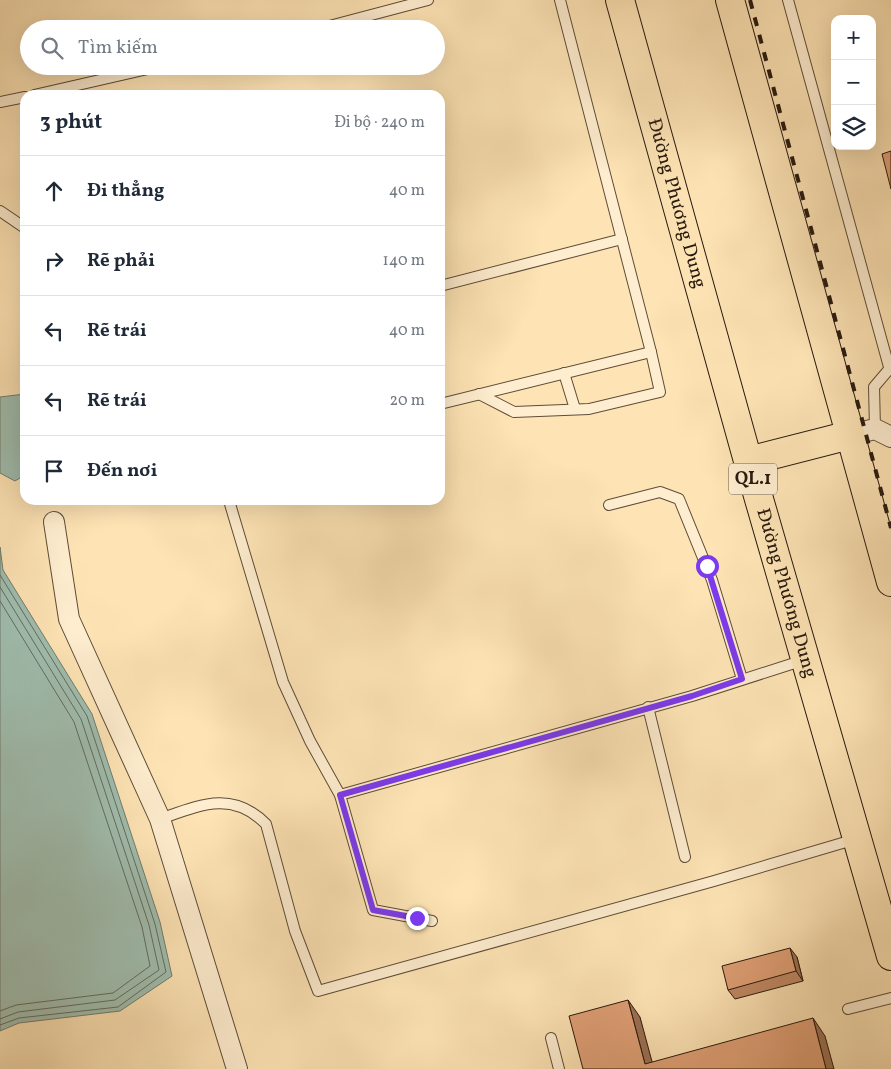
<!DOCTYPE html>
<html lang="vi">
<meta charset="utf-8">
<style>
body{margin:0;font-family:Vollkorn,serif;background:#f6f6f7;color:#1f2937}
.controls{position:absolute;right:15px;top:15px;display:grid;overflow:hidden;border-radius:10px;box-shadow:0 5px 20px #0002}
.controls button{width:45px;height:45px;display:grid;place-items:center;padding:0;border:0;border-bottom:1px solid #e0e1e3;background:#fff;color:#1f2937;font:25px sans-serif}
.stop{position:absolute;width:15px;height:15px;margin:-11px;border:4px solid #7c3aed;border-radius:50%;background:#fff}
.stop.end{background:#7c3aed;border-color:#fff;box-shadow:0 1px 5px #0008}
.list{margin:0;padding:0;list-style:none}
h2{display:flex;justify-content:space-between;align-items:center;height:65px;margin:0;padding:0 20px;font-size:21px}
h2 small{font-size:16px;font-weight:400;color:#747a83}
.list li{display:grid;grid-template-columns:32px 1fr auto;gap:15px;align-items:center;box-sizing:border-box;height:70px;padding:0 20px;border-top:1px solid #e0e1e3}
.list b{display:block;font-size:19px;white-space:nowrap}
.list em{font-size:16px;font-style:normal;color:#747a83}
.icon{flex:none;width:28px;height:28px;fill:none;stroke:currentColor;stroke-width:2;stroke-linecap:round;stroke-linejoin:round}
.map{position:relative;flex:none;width:891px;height:1069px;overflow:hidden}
.search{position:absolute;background:#fff;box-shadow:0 5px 20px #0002;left:20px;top:20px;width:425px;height:55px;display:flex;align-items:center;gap:12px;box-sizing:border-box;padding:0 18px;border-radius:28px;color:#747a83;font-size:19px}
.panel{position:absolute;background:#fff;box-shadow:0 5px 20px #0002;left:20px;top:90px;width:425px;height:415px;border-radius:15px}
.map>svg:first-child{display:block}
</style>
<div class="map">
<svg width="891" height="1069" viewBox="0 0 891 1069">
<rect width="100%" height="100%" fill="#fee4b5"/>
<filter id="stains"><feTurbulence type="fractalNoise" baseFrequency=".004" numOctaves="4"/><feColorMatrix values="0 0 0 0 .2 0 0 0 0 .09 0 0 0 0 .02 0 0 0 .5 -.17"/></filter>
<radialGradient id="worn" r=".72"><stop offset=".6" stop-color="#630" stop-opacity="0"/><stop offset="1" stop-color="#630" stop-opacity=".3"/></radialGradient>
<g fill="#a0beaf" stroke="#707c6f">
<polygon points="25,394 25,475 15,481 0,473 0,397"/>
<polygon points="0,547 3,570 92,714 160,922 172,976 120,1011 19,1023 0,1031"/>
</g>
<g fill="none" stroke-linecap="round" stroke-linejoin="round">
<g stroke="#646c5f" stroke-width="1">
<polyline points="0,575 87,716 155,924 166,972 118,1007 19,1018 0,1025"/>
<polyline points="0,587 81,719 149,925 159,970 115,1000 18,1012 0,1019"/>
<polyline points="0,601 74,722 142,927 150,966 113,993 16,1005 0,1011"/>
</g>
<g stroke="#5e4c38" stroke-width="12">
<g id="lane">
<polyline points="788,0 889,367"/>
<polyline points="318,29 428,0"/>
<polyline points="34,95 161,66"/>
<polyline points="0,102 25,97"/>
<polyline points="0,211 25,228"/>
<polyline points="440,286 622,239"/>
<polyline points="564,373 575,409"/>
<polyline points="479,394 514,412 589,409 660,392 651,352"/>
<polyline points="440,404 651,352 560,0"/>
<polyline points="875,429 874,387 891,367"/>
<polyline points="230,504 283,682 310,741 340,795 373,910 432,921"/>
<polyline points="609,505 660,492 679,499 712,580 742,679"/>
<polyline points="648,707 685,857"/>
<polyline points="340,795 692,696 804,660"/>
<path d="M160 819C200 805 232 790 266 824L295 931 318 991 714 881 856 839"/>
<polyline points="848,1009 891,998"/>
<polyline points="551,1038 559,1069"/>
</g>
</g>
<g stroke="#5e4c38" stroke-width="22">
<g id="street">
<polyline points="850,435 875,429 891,437"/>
<polyline points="54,522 69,619 160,819 237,1069"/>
</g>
</g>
<g stroke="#28190f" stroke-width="30">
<g id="highway">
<path id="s1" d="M620 0 748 461 891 956"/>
<polyline points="730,0 891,582"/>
<polyline points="748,461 850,435"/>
</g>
</g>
<use href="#lane" stroke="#feedcf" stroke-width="10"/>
<use href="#street" stroke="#feedcf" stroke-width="20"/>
<use href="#highway" stroke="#fee4b5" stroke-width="28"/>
<polyline stroke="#28190f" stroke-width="4" stroke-dasharray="9 9" stroke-linecap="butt" points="750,0 891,528"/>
</g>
<polygon fill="#c18a65" stroke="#28190f" points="797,957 803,981 735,999 728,990"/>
<g fill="#9d7053" stroke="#28190f">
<polygon points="790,948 797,957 803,981 796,971"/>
<polygon points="628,1000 640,1017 654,1069 645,1064"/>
<polygon points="813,1018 825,1036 834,1069 826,1069"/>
</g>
<g fill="#e0a076" stroke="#28190f">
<polygon points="891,151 891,189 882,154"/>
<polygon points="790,948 796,971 728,990 722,966"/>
<polygon points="628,1000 645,1064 813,1018 826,1069 583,1069 569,1016"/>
</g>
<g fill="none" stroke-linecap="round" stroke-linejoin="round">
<polyline stroke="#7c3aed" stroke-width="6" points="417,918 373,910 340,795 692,696 742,679 707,566"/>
</g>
<g text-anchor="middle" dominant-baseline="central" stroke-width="4" stroke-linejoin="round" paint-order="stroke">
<rect fill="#feedcf" stroke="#685949" stroke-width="1" x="729" y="463.5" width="48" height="31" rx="4"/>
<g font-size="18" font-weight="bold" fill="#28190f">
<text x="753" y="479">QL.1</text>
</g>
<g font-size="19" fill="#28190f" stroke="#feedcf">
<text stroke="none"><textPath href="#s1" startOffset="211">Đường Phương Dung</textPath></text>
<text stroke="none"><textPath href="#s1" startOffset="616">Đường Phương Dung</textPath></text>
</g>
</g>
<rect width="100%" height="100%" filter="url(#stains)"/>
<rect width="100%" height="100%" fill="url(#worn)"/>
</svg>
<div class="controls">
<button>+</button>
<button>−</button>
<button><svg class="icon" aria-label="layers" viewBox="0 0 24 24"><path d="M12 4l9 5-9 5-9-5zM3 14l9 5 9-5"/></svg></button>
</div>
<div class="stop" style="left:707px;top:566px"></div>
<div class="stop end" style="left:417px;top:918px"></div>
<div class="search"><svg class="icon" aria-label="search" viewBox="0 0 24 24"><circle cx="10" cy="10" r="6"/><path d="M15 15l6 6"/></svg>Tìm kiếm</div>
<section class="panel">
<h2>3 phút<small>Đi bộ · 240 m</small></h2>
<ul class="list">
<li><svg class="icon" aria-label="ahead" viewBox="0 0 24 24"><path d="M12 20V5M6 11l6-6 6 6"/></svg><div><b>Đi thẳng</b></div><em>40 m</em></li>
<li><svg class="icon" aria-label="right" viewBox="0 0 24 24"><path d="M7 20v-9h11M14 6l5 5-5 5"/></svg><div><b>Rẽ phải</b></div><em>140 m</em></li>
<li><svg class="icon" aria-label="left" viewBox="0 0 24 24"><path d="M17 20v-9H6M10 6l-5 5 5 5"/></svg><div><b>Rẽ trái</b></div><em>40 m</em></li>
<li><svg class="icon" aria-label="left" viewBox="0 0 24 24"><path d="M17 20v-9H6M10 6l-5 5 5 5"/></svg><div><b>Rẽ trái</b></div><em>20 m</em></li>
<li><svg class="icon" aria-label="arrive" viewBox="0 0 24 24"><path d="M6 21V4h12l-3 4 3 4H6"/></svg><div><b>Đến nơi</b></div></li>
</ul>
</section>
</div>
